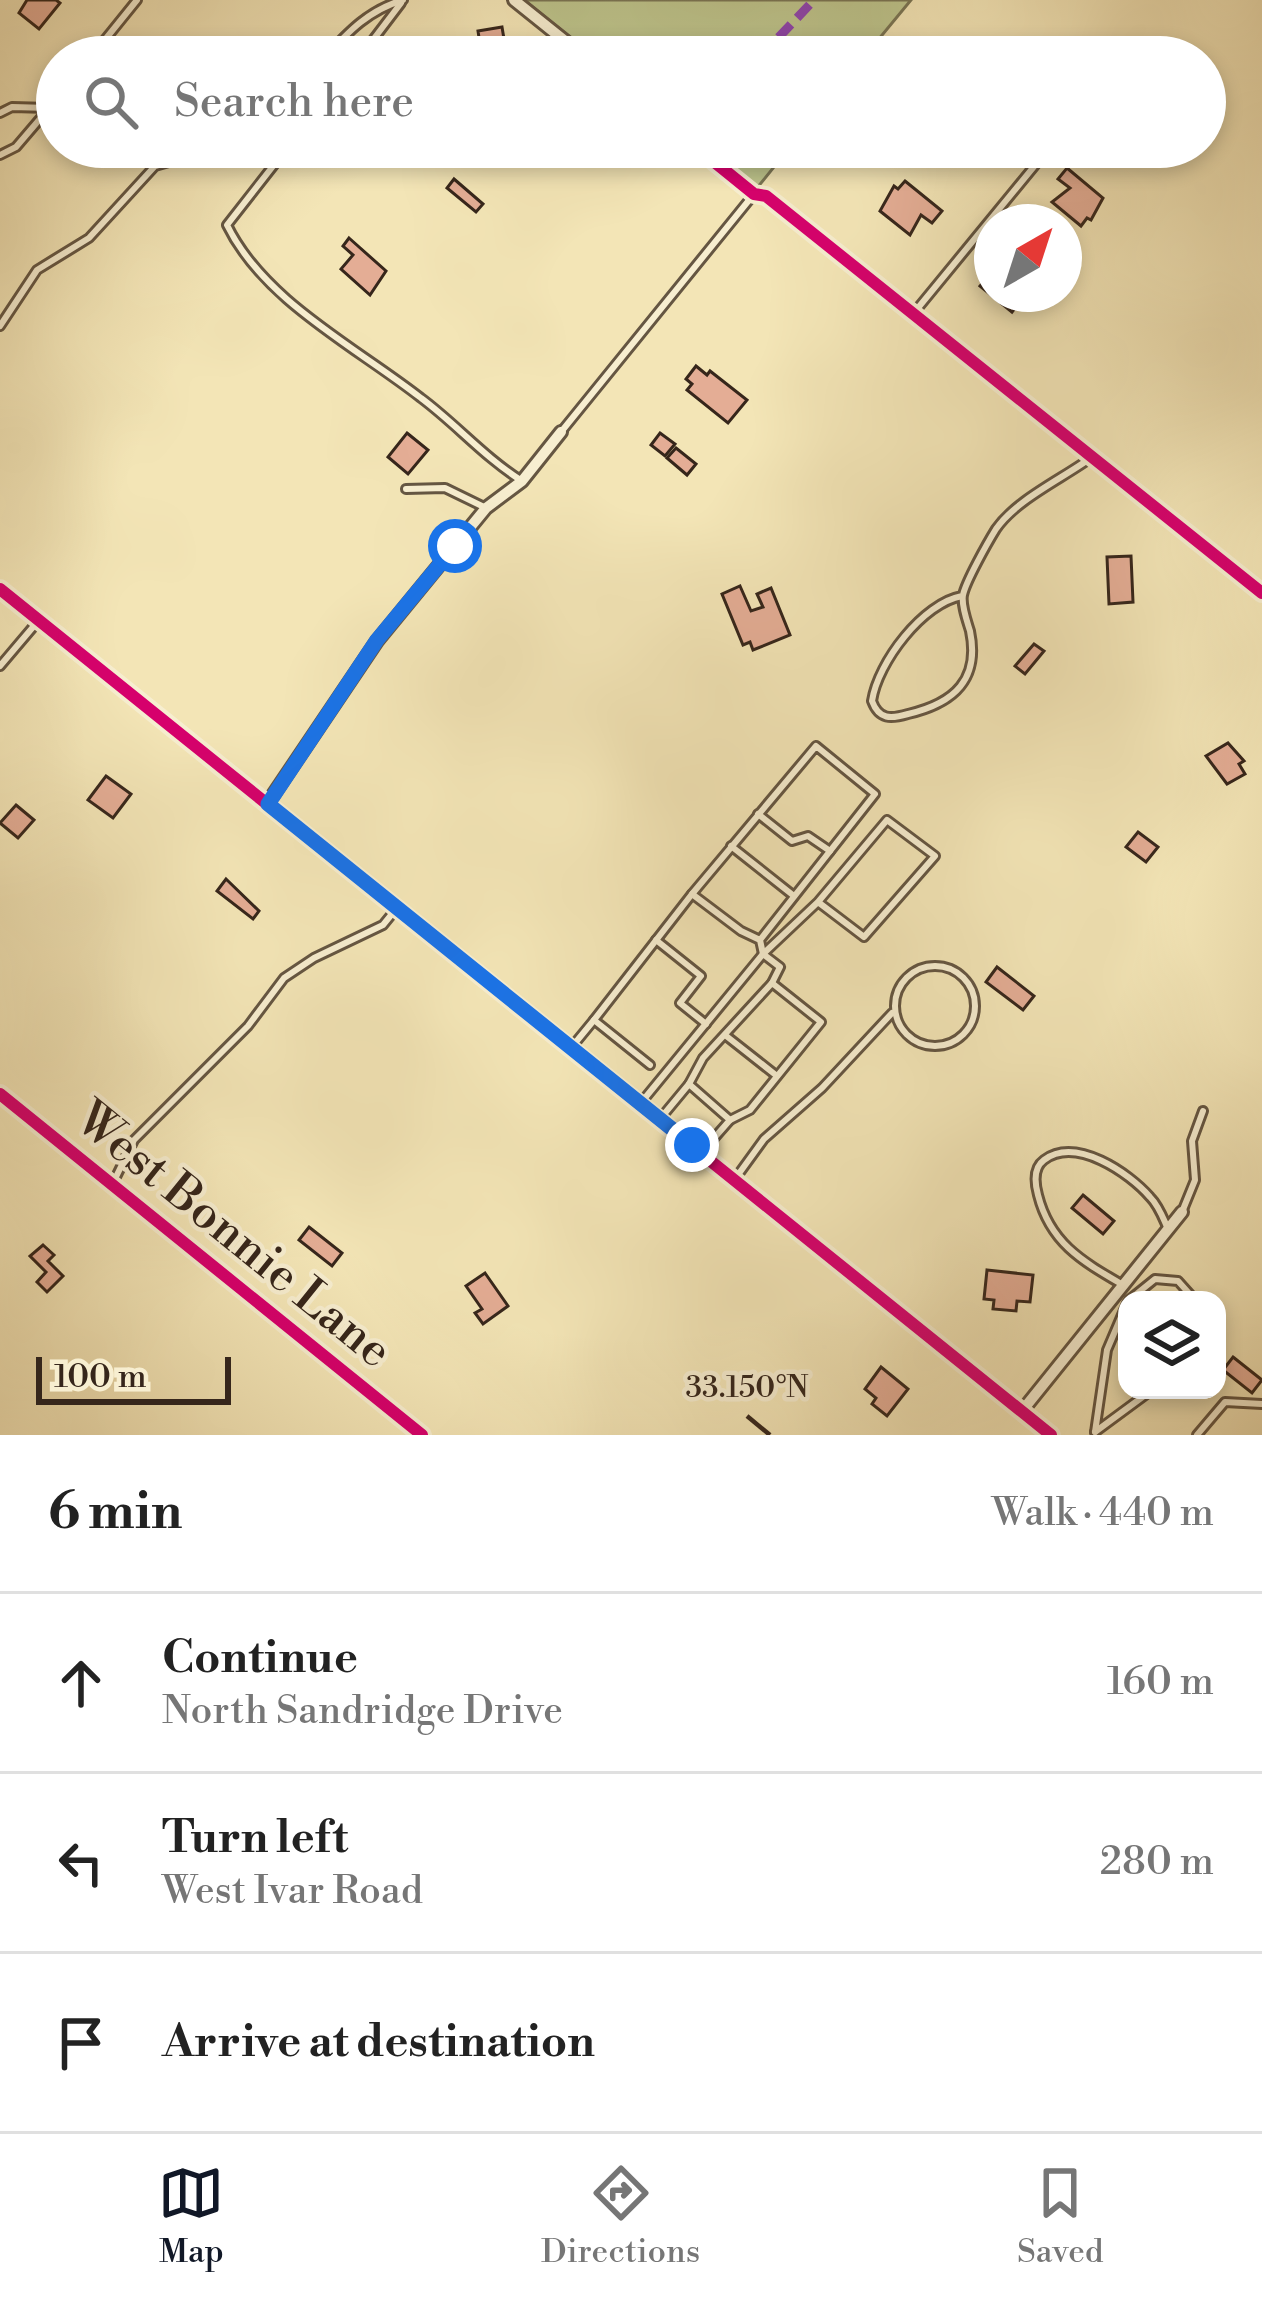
<!DOCTYPE html>
<meta charset="utf-8">
<style>
body{margin:0;font-family:"Libre Bodoni",serif;background:#f6f6f6;color:#222}
.controls{position:absolute;right:36px;bottom:36px;display:grid;overflow:hidden;border-radius:24px;box-shadow:0 6px 18px #0003}
.controls button{width:108px;height:108px;display:grid;place-items:center;padding:0;border:0;border-bottom:3px solid #e0e0e0;background:#fff;color:#222;font:60px sans-serif}
.compass{position:absolute;left:974px;top:204px;width:108px;height:108px;border-radius:50%;background:#fff;box-shadow:0 6px 18px #0003;rotate:39deg}
.scale{position:absolute;left:36px;bottom:30px;width:195px;box-sizing:border-box;padding-left:12px;border:6px solid #36261b;border-top:0;font-size:33px;line-height:42px;white-space:nowrap;color:#36261b;-webkit-text-stroke:9px #f7eed0;paint-order:stroke}
.stop{position:absolute;width:36px;height:36px;margin:-27px;border:9px solid #1a73e8;border-radius:50%;background:#fff}
.stop.end{background:#1a73e8;border-color:#fff;box-shadow:0 3px 12px #0008}
.list{margin:0;padding:0;list-style:none}
h2{display:flex;justify-content:space-between;align-items:center;height:156px;margin:0;padding:0 48px;font-size:51px}
h2 small{font-size:39px;font-weight:400;color:#767676}
.list li{display:grid;grid-template-columns:78px 1fr auto;gap:36px;align-items:center;box-sizing:border-box;height:180px;padding:0 48px;border-top:3px solid #e0e0e0}
.list b{display:block;font-size:45px;white-space:nowrap}
.list p{margin:0;font-size:39px;white-space:nowrap;color:#767676}
.list em{font-size:39px;font-style:normal;color:#767676}
.icon{flex:none;width:66px;height:66px;fill:none;stroke:currentColor;stroke-width:2;stroke-linecap:round;stroke-linejoin:round}
.map{position:relative;flex:none;width:1262px;height:1435px;overflow:hidden}
.search{position:absolute;background:#fff;box-shadow:0 6px 18px #0003;left:36px;right:36px;top:36px;height:132px;display:flex;align-items:center;gap:30px;box-sizing:border-box;padding:0 42px;border-radius:66px;color:#767676;font-size:45px}
.sheet{height:696px;background:#fff}
nav{display:flex;justify-content:space-around;align-items:center;box-sizing:border-box;height:168px;border-top:3px solid #e0e0e0;background:#fff;font-size:33px;color:#767676}
nav a{display:grid;justify-items:center;gap:6px}
nav .on{color:#111827}
.map>svg:first-child{display:block}
</style>
<div class="map">
<svg width="1262" height="1435" viewBox="0 0 1262 1435">
<rect width="100%" height="100%" fill="#f3e5b6"/>
<filter id="stains"><feTurbulence type="fractalNoise" baseFrequency=".00167" numOctaves="4"/><feColorMatrix values="0 0 0 0 .2 0 0 0 0 .09 0 0 0 0 .02 0 0 0 .5 -.17"/></filter>
<radialGradient id="worn" r=".72"><stop offset=".6" stop-color="#630" stop-opacity="0"/><stop offset="1" stop-color="#630" stop-opacity=".3"/></radialGradient>
<g fill="#bdc48c" stroke="#7a7554" stroke-width="3">
<polygon points="524,0 911,0 864,57 595,57"/>
<polygon points="706,147 790,147 757,188"/>
</g>
<g fill="#e4ad95" stroke="#36261b" stroke-width="3">
<polygon points="27,0 56,0 60,3 39,29 19,13"/>
<polygon points="502,27 507,57 482,57 478,31"/>
<polygon points="1067,168 1103,198 1091,220 1087,218 1081,226 1052,202 1070,188 1058,179"/>
<polygon points="454,179 483,204 476,212 447,188"/>
<polygon points="905,181 942,211 932,223 921,215 910,235 880,211 894,186 898,189"/>
<polygon points="349,238 386,271 370,295 341,269 353,255 343,246"/>
<polygon points="987,278 992,281 992,294 1026,294 1012,312 980,286"/>
<polygon points="696,366 707,375 710,371 747,400 728,423 687,390 692,384 686,379"/>
<polygon points="407,433 428,450 408,474 388,457"/>
<polygon points="660,433 675,444 665,456 651,445"/>
<polygon points="676,448 696,464 687,475 667,458"/>
<polygon points="1131,556 1133,602 1109,604 1107,557"/>
<polygon points="740,586 751,611 763,607 757,594 771,588 790,635 753,650 750,642 743,645 722,594"/>
<polygon points="1034,644 1044,651 1025,674 1015,666"/>
<polygon points="1228,743 1244,761 1239,764 1245,774 1227,784 1206,756"/>
<polygon points="106,776 131,794 113,818 88,800"/>
<polygon points="16,805 34,820 18,838 0,823"/>
<polygon points="1138,832 1158,847 1146,862 1126,847"/>
<polygon points="226,879 259,911 253,919 217,891"/>
<polygon points="997,967 1034,996 1023,1010 986,982"/>
<polygon points="1083,1195 1114,1221 1103,1234 1072,1208"/>
<polygon points="309,1227 342,1253 332,1266 299,1240"/>
<polygon points="43,1245 54,1255 48,1261 63,1276 47,1292 37,1282 46,1272 30,1256"/>
<polygon points="987,1270 1033,1275 1030,1302 1017,1301 1016,1311 993,1309 994,1300 984,1299"/>
<polygon points="485,1273 508,1306 483,1324 475,1313 482,1309 466,1286"/>
<polygon points="1233,1357 1262,1380 1252,1393 1223,1370"/>
<polygon points="881,1367 908,1389 887,1416 872,1404 876,1398 865,1389"/>
</g>
<g fill="none" stroke-linecap="round" stroke-linejoin="round">
<g stroke="#655642" stroke-width="12">
<g id="service">
<polyline points="91,57 137,0"/>
<path d="M325 57C349 31 369 10 403 0"/>
<polyline points="360,57 401,3"/>
<polyline points="0,113 12,107 49,108"/>
<path d="M288 147 227 225C264 301 356 347 421 398 456 424 484 457 522 481"/>
<polyline points="0,155 16,147 57,99"/>
<polyline points="913,314 1050,147"/>
<polyline points="0,326 37,270 89,238 155,166 221,147"/>
<polyline points="561,432 754,194"/>
<polyline points="406,489 445,488 486,508"/>
<path d="M962 596C923 603 878 662 872 701 879 720 891 719 908 714 955 703 980 679 970 631 967 621 961 605 963 595 966 581 988 542 996 529 1017 499 1062 479 1092 457"/>
<polyline points="0,666 39,620"/>
<polyline points="758,814 792,841 808,836 830,851"/>
<polyline points="731,846 794,896"/>
<polyline points="656,940 701,976 680,1003 706,1024"/>
<polyline points="760,940 741,931 692,894 816,746 875,794 760,940 763,954 780,967 772,983"/>
<circle cx="935" cy="1006" r="40"/>
<polyline points="725,1035 777,1076"/>
<polyline points="571,1048 594,1020"/>
<polyline points="650,1065 594,1020 692,894"/>
<polyline points="689,1084 703,1058 772,983 821,1022 750,1110 730,1120"/>
<polyline points="640,1104 763,954 818,902 864,937 935,856 887,820 818,902"/>
<polyline points="660,1119 689,1084 730,1120 701,1153"/>
<polyline points="735,1179 764,1139 822,1088 892,1013"/>
<polyline points="112,1185 134,1140 248,1026 284,978 314,958 383,925 396,909"/>
<polyline points="1182,1212 1195,1180 1192,1141 1203,1111"/>
<path d="M1123 1285C1082 1261 1050 1243 1038 1195 1035 1184 1033 1168 1044 1160 1076 1136 1129 1173 1150 1197 1159 1206 1163 1218 1168 1229"/>
<polyline points="1129,1300 1155,1279 1178,1281 1195,1300"/>
<polyline points="1095,1432 1107,1350 1127,1303"/>
<polyline points="1095,1432 1152,1390"/>
<polyline points="1197,1435 1225,1402 1262,1404"/>
</g>
</g>
<g stroke="#655642" stroke-width="16">
<g id="minor">
<polyline points="514,0 585,57"/>
<polyline points="696,147 754,194 766,196 1262,593"/>
<polyline points="0,589 1051,1435"/>
<polyline points="267,804 377,641 486,508 522,481 561,432"/>
<polyline points="0,1094 422,1435"/>
<polyline points="1022,1411 1182,1212"/>
</g>
</g>
<use href="#service" stroke="#f7eed0" stroke-width="6"/>
<use href="#minor" stroke="#f7eed0" stroke-width="10"/>
<polyline stroke="#8e44ad" stroke-width="9" stroke-dasharray="18 9" stroke-linecap="butt" points="760,57 814,0"/>
<g stroke="#f7eed0" stroke-width="20">
<g id="cycleway">
<polyline points="696,147 754,194 766,196 1262,593"/>
<polyline points="0,589 1051,1435"/>
<polyline points="0,1094 422,1435"/>
</g>
</g>
<use href="#cycleway" stroke="#d6006c" stroke-width="12"/>
</g>
<g fill="none" stroke-linecap="round" stroke-linejoin="round">
<polyline stroke="#1a73e8" stroke-width="15" points="455,546 377,640 268,804 692,1145"/>
</g>
<path fill="none" stroke="#36261b" stroke-width="4.5" d="M747 1416 770 1435"/>
<g text-anchor="middle" dominant-baseline="central" stroke-width="9" stroke-linejoin="round" paint-order="stroke">
<g font-size="48" fill="#36261b" stroke="#f7eed0">
<text transform="translate(233 1236) rotate(39)">West Bonnie Lane</text>
</g>
</g>
<g font-size="30" text-anchor="middle" fill="#36261b" stroke="#f7eed0" stroke-width="9" stroke-linejoin="round" paint-order="stroke">
<text x="747" y="1397">33.150°N</text>
</g>
<rect width="100%" height="100%" filter="url(#stains)"/>
<rect width="100%" height="100%" fill="url(#worn)"/>
</svg>
<div class="controls">
<button><svg class="icon" aria-label="layers" viewBox="0 0 24 24"><path d="M12 4l9 5-9 5-9-5zM3 14l9 5 9-5"/></svg></button>
</div>
<svg class="compass" viewBox="-18 -18 36 36"><path d="M0-13l5 13h-10z" fill="#e53935"/><path d="M0 13l5-13h-10z" fill="#767676"/></svg>
<div class="scale">100 m</div>
<div class="stop" style="left:455px;top:546px"></div>
<div class="stop end" style="left:692px;top:1145px"></div>
<div class="search"><svg class="icon" aria-label="search" viewBox="0 0 24 24"><circle cx="10" cy="10" r="6"/><path d="M15 15l6 6"/></svg>Search here</div>
</div>
<section class="sheet">
<h2>6 min<small>Walk · 440 m</small></h2>
<ul class="list">
<li><svg class="icon" aria-label="ahead" viewBox="0 0 24 24"><path d="M12 20V5M6 11l6-6 6 6"/></svg><div><b>Continue</b><p>North Sandridge Drive</p></div><em>160 m</em></li>
<li><svg class="icon" aria-label="left" viewBox="0 0 24 24"><path d="M17 20v-9H6M10 6l-5 5 5 5"/></svg><div><b>Turn left</b><p>West Ivar Road</p></div><em>280 m</em></li>
<li><svg class="icon" aria-label="arrive" viewBox="0 0 24 24"><path d="M6 21V4h12l-3 4 3 4H6"/></svg><div><b>Arrive at destination</b></div></li>
</ul>
</section>
<nav>
<a class="on"><svg class="icon" aria-label="map" viewBox="0 0 24 24"><path d="M3 6l6-2 6 2 6-2v14l-6 2-6-2-6 2zM9 4v14M15 6v14"/></svg>Map</a>
<a><svg class="icon" aria-label="directions" viewBox="0 0 24 24"><path d="M12 3l9 9-9 9-9-9zM9 14v-3h6M13 9l2 2-2 2"/></svg>Directions</a>
<a><svg class="icon" aria-label="saved" viewBox="0 0 24 24"><path d="M7 4h10v16l-5-4-5 4z"/></svg>Saved</a>
</nav>
